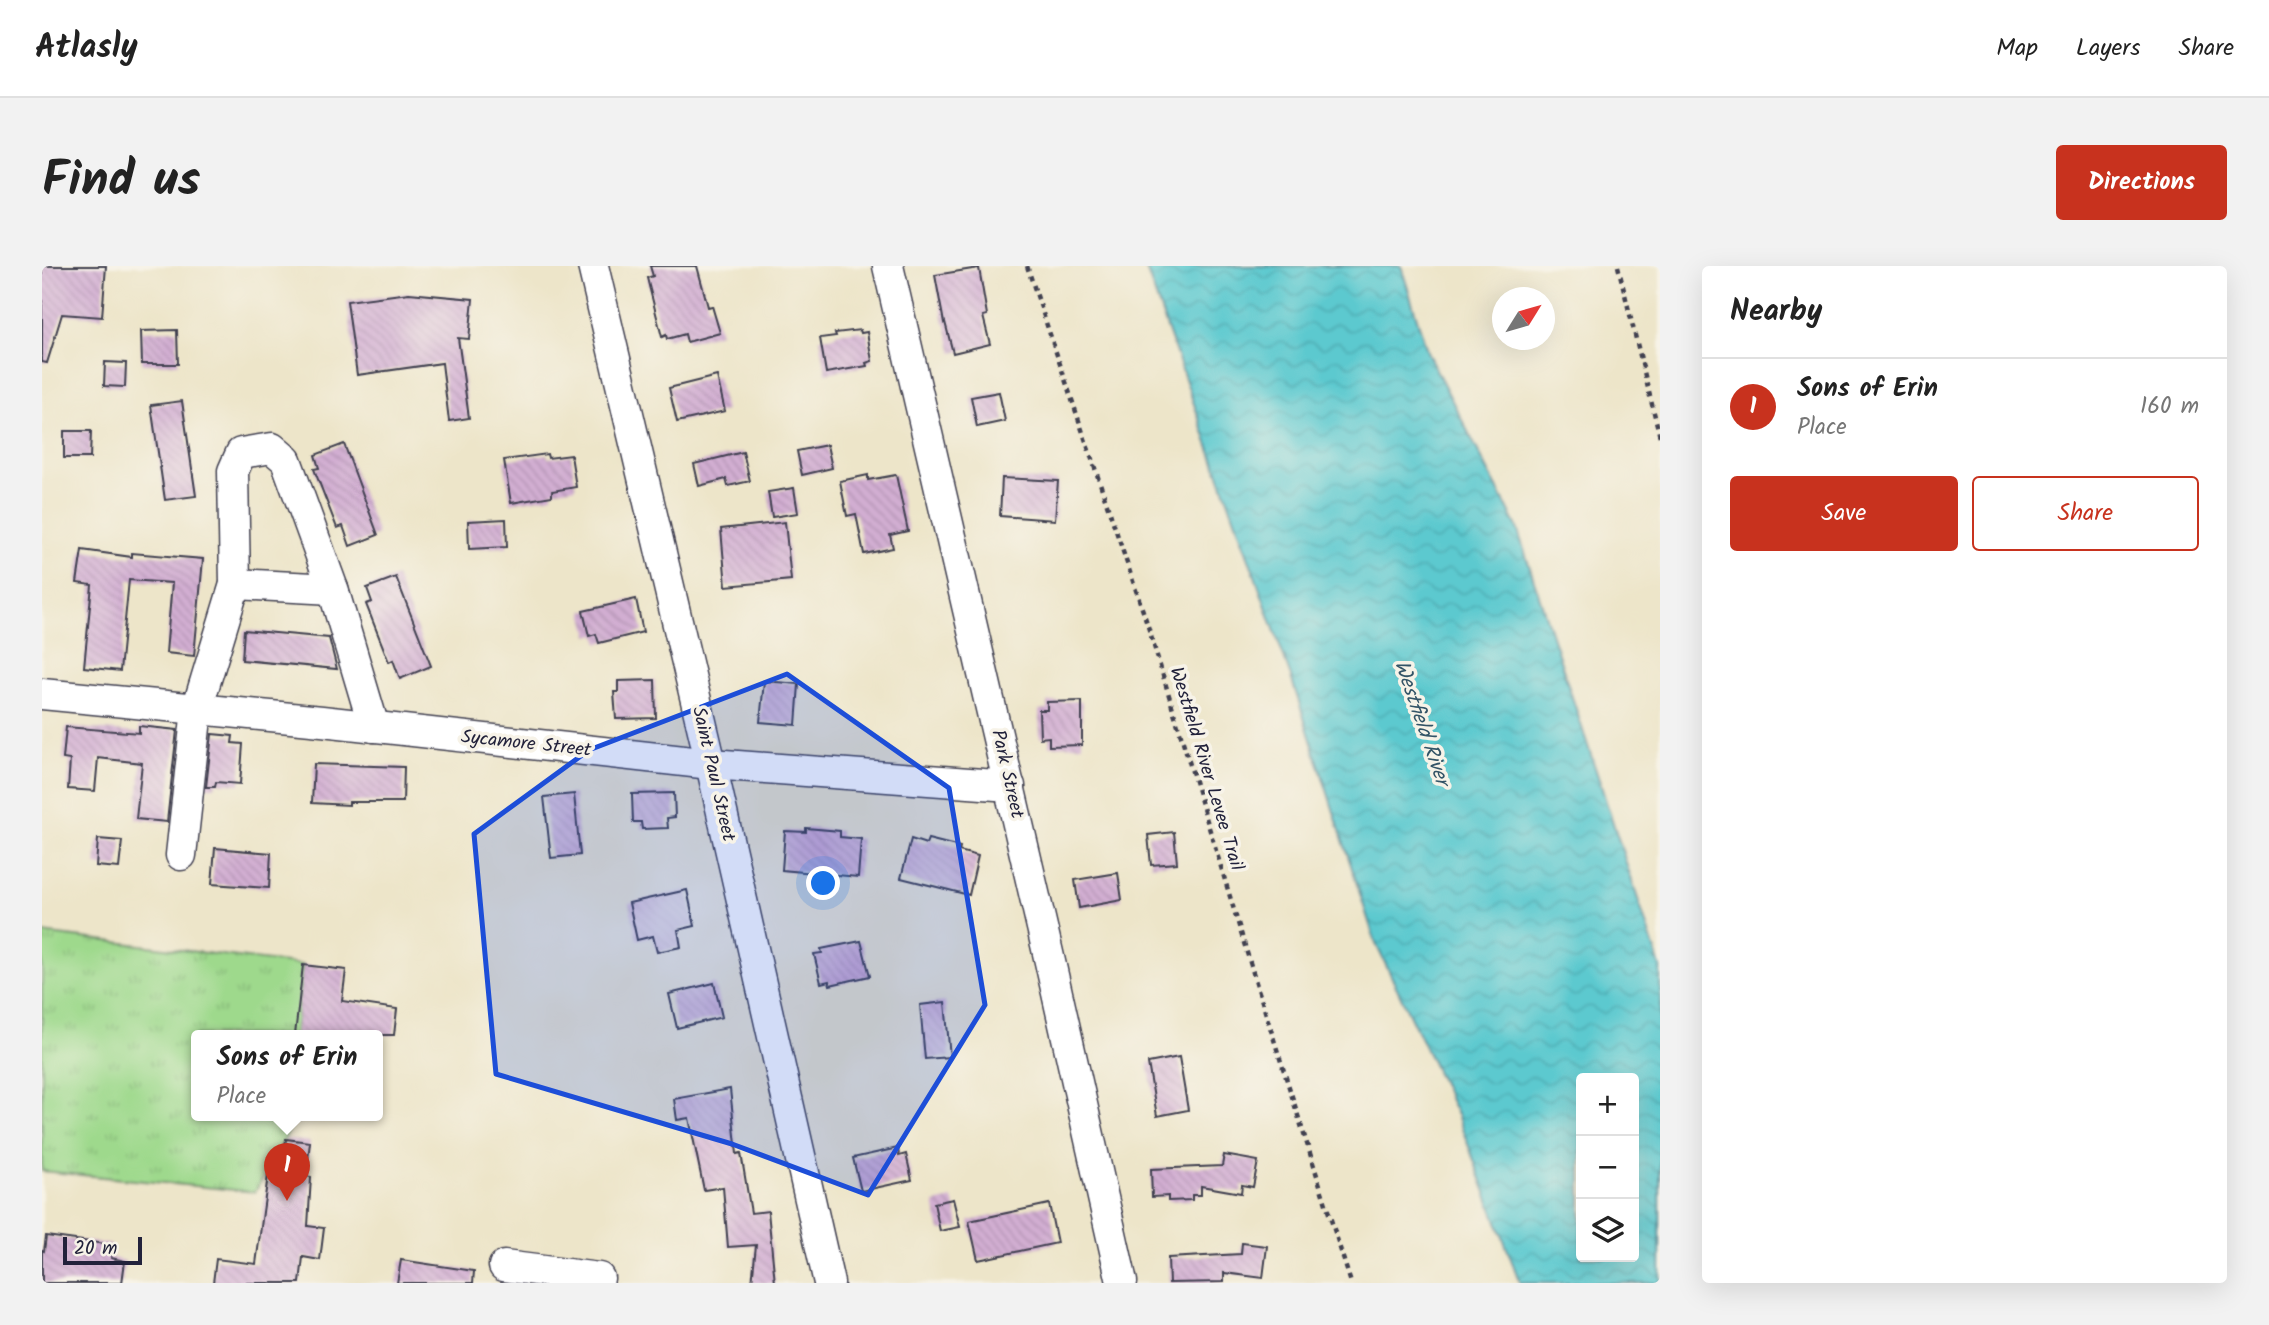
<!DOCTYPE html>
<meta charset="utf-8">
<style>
body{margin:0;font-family:Kalam,sans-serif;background:#f2f2f2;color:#222}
.controls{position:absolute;right:21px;bottom:21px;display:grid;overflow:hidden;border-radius:7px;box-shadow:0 7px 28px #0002}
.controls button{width:63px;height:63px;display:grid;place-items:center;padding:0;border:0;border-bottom:2px solid #e0e0e0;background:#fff;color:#222;font:35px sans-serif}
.compass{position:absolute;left:1450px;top:21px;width:63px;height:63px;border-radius:50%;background:#fff;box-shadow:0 7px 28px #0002;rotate:53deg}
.scale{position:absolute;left:21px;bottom:18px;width:79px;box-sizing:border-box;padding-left:7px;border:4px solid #22223b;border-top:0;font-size:19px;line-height:24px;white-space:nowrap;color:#22223b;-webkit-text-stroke:5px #f7f3e8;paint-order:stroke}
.you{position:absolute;left:782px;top:618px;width:24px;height:24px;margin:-18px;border:5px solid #fff;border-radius:50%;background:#1a73e8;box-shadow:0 0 0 10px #1a73e833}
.badge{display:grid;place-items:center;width:46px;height:46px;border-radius:50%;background:#c8321e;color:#fff;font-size:23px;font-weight:700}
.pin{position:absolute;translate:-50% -58px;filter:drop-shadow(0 2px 4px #0008)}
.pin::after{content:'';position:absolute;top:37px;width:24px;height:21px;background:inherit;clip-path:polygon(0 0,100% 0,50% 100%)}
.popup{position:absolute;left:149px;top:764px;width:192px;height:91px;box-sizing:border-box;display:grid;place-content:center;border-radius:7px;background:#fff;filter:drop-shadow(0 2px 5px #0005);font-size:23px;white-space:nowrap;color:#767676}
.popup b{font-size:26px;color:#222}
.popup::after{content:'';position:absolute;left:50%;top:100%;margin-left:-14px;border:14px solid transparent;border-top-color:#fff}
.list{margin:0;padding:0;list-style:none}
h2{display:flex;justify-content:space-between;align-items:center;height:91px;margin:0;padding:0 28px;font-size:30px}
h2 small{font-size:23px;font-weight:400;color:#767676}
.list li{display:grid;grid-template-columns:46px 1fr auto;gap:21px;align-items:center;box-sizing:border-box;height:98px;padding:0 28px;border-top:2px solid #e0e0e0}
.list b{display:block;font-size:26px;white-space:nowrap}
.list p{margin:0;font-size:23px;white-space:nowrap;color:#767676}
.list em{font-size:23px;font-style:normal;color:#767676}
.actions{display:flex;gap:14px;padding:21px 28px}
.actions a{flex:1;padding:16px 0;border:2px solid #c8321e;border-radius:7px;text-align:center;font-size:24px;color:#c8321e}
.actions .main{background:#c8321e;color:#fff}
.icon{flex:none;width:38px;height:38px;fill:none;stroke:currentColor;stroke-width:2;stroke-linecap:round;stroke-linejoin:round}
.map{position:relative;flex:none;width:1618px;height:1017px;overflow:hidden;border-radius:7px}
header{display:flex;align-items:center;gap:42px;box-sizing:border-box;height:98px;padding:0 35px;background:#fff;border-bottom:2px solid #e0e0e0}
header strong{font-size:33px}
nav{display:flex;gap:38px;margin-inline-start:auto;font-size:24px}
.intro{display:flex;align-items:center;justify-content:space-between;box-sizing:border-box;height:168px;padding:0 42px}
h1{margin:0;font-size:49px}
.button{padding:18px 32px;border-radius:7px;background:#c8321e;color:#fff;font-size:24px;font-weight:700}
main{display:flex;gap:42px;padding:0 42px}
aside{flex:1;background:#fff;border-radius:7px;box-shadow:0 7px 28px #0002}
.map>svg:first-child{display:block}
</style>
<header>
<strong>Atlasly</strong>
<nav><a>Map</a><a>Layers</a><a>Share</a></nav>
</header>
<div class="intro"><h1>Find us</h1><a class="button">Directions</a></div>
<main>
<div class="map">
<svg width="1618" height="1017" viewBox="0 0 1618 1017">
<defs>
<pattern id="park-tufts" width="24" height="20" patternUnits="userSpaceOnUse" patternTransform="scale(1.75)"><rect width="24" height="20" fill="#9ed98c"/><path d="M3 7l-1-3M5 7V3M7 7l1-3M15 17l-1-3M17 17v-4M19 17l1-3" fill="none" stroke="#88ba7a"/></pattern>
<pattern id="water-waves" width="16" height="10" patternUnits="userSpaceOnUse" patternTransform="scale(1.75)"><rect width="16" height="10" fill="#5cc9cf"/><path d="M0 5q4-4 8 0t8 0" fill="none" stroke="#50acb3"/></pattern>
<pattern id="building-back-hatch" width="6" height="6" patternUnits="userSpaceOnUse" patternTransform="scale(1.75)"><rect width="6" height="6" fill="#d2aed2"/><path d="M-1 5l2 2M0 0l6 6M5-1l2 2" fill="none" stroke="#b495b5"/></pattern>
</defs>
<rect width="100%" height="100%" fill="#f7f3e8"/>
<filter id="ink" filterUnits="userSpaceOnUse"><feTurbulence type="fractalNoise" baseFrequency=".0143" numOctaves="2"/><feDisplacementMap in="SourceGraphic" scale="14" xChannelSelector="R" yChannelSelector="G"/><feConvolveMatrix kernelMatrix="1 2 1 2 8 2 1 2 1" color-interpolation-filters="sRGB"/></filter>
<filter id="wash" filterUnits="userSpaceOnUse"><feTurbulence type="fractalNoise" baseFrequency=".00686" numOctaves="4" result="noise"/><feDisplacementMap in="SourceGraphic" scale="28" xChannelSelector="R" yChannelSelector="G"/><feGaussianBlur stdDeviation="1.57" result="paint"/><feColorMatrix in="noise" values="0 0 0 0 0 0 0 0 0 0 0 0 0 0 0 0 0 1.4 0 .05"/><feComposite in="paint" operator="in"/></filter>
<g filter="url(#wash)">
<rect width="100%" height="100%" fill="#ede5c9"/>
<polygon fill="url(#park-tufts)" stroke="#607e64" stroke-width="2" points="0,667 261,699 253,769 154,769 154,849 256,849 213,926 0,905"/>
<path fill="url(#water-waves)" stroke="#3f7685" stroke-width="2" fill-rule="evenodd" d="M1103 0H1359L1386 88 1474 259 1618 701V1017H1478L1415 849 1334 678 1249 411ZM1539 812H1592V991H1539Z"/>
<g id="blocks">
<g fill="url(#building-back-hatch)">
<polygon points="0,0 64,0 60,51 20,48 5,97 0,96"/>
<polygon points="608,0 655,0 666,41 670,40 678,67 645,76 643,68 625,73 624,69 620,71 605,12 611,10"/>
<polygon points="937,2 945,49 941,50 948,78 911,87 903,56 902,57 893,9"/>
<polygon points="367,27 431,33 427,73 416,72 427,152 407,155 400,97 315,109 305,35"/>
<polygon points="135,64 136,98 100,98 99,65"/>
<polygon points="818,64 819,67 825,66 830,95 824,97 825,100 784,107 778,72 794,70 793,67"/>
<polygon points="63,96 84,97 83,121 62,120"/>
<polygon points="675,110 683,145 635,156 627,122"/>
<polygon points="957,126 963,155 935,161 929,131"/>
<polygon points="140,135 154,230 123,234 109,139"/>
<polygon points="22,165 49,165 48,192 22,192"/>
<polygon points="302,178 336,269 308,280 301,260 295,262 272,203 277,202 273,189"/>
<polygon points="785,179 790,202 760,209 755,185"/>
<polygon points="701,186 708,215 686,220 684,213 657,220 652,198"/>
<polygon points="505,188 506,192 529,189 534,221 510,225 510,230 469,237 462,194"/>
<polygon points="826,209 826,214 854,209 866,265 848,269 851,282 822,288 814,248 805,250 798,215"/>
<polygon points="960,212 1016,215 1013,254 958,250"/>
<polygon points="752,222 756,247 730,251 726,226"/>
<polygon points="464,253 465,281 427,283 426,255"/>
<polygon points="743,256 749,314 684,320 679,263"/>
<polygon points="40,284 90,291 90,287 161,293 152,390 124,387 130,317 87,314 78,405 42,401 50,319 35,317"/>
<polygon points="354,311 389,400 358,413 351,394 347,396 324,338 330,336 325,322"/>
<polygon points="594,333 601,366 557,377 554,368 547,370 541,345"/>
<polygon points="202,364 287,372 295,403 200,394"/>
<polygon points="613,414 614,452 574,453 572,426 576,426 576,415"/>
<polygon points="722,415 757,418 754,459 718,456"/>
<polygon points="1040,435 1040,479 1007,480 1007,471 998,472 997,444 1005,444 1005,436"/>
<polygon points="97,460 135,464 125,556 94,553 100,497 56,492 53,525 26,523 28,494 21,493 24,461 97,467"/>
<polygon points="170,468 191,470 190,477 201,478 198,518 174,516 173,521 164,521"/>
<polygon points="272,498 362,501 361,536 307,536 307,539 270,537"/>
<polygon points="632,527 633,551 625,552 626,562 600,563 599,556 591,556 590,528"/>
<polygon points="532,528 538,589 509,592 502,531"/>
<polygon points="764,562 798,565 798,571 819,573 816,611 740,604 743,565 764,566"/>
<polygon points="1132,566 1135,597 1109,599 1106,569"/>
<polygon points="56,573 80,575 77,602 54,600"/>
<polygon points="869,573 884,578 886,573 918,581 917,585 936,590 927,629 859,612"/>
<polygon points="173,582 229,587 227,622 170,618"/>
<polygon points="1076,607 1080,634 1037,642 1033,614"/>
<polygon points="645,624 653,660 636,664 639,681 615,686 611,670 595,674 587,637"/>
<polygon points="819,675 828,710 788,719 787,715 779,717 772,688 780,687 779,683"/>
<polygon points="261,699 304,704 300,735 355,743 352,769 253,769"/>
<polygon points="672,717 680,751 635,762 627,728"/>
<polygon points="903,736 908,791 883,793 878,739"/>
<polygon points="1137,791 1146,844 1115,850 1106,797"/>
<polygon points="688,823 695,888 699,887 709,947 726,945 733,1017 710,1017 714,979 686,981 681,921 662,924 647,852 635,854 632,833"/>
<polygon points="244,873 268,876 264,910 269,911 266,960 282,962 278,994 261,991 258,1017 171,1017 174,993 214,998 226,909 239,910"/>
<polygon points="856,882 857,890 864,888 870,914 819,925 811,892"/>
<polygon points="1182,889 1216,895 1211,921 1200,919 1199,927 1159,920 1159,929 1150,929 1150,934 1126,935 1126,930 1110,931 1109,903 1180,900"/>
<polygon points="911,933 918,961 898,965 892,937"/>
<polygon points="1007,938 1015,977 936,994 927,955"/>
<polygon points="4,970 71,979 69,992 83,995 80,1017 0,1017 0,984 2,985"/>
<polygon points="1200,977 1225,980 1221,1012 1182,1007 1182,1016 1127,1017 1126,992 1199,988"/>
<polygon points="359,994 432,1005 431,1017 355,1017"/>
</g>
</g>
</g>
<g filter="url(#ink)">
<use href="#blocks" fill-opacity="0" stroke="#403f50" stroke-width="2"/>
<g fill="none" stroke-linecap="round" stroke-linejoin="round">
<g stroke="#403f50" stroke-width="33">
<g id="minor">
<polyline points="551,0 669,498 787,1017"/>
<polyline points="846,0 1006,687 1080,1016"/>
<polyline points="193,318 291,323"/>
<polyline points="0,428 280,455 669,498 968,520"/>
<polyline points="139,589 155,443 193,318 191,205 199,187 230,182 244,194 291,323 332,461"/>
<polyline points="462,1000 557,1012"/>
</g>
</g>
<g stroke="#403f50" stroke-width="4.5" stroke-dasharray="5 5" stroke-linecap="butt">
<polyline points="985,0 1105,357 1216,723 1309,1017"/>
<polyline points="1576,0 1618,171"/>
</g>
<use href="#minor" stroke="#fff" stroke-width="30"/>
</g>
</g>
<path fill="#1d4ed8" fill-opacity="0.2" stroke="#1d4ed8" stroke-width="5" stroke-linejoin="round" d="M745 408 907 522 943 739 826 929 690 878 454 808 432 568 547 484Z"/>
<g text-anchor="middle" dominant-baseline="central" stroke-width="7" stroke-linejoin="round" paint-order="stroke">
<g font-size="19" fill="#22223b" stroke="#f7f3e8">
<text transform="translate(484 478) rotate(6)">Sycamore Street</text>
<text transform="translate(1164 503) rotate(73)">Westfield River Levee Trail</text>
<text transform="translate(671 508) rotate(77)">Saint Paul Street</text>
<text transform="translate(965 508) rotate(77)">Park Street</text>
</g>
<g font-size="21" font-style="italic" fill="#335467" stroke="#f7f3e8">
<text transform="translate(1379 457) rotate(71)">Westfield River</text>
</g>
</g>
</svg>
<div class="controls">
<button>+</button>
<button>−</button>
<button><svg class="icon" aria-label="layers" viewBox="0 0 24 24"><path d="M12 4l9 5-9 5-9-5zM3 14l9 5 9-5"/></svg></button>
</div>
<svg class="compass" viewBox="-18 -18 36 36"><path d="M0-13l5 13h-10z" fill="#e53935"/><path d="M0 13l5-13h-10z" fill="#767676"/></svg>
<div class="scale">20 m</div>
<div class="you"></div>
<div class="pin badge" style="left:245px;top:935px">1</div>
<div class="popup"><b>Sons of Erin</b>Place</div>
</div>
<aside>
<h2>Nearby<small></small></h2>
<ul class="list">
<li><span class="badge">1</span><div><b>Sons of Erin</b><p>Place</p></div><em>160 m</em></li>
</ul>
<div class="actions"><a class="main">Save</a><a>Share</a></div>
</aside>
</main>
